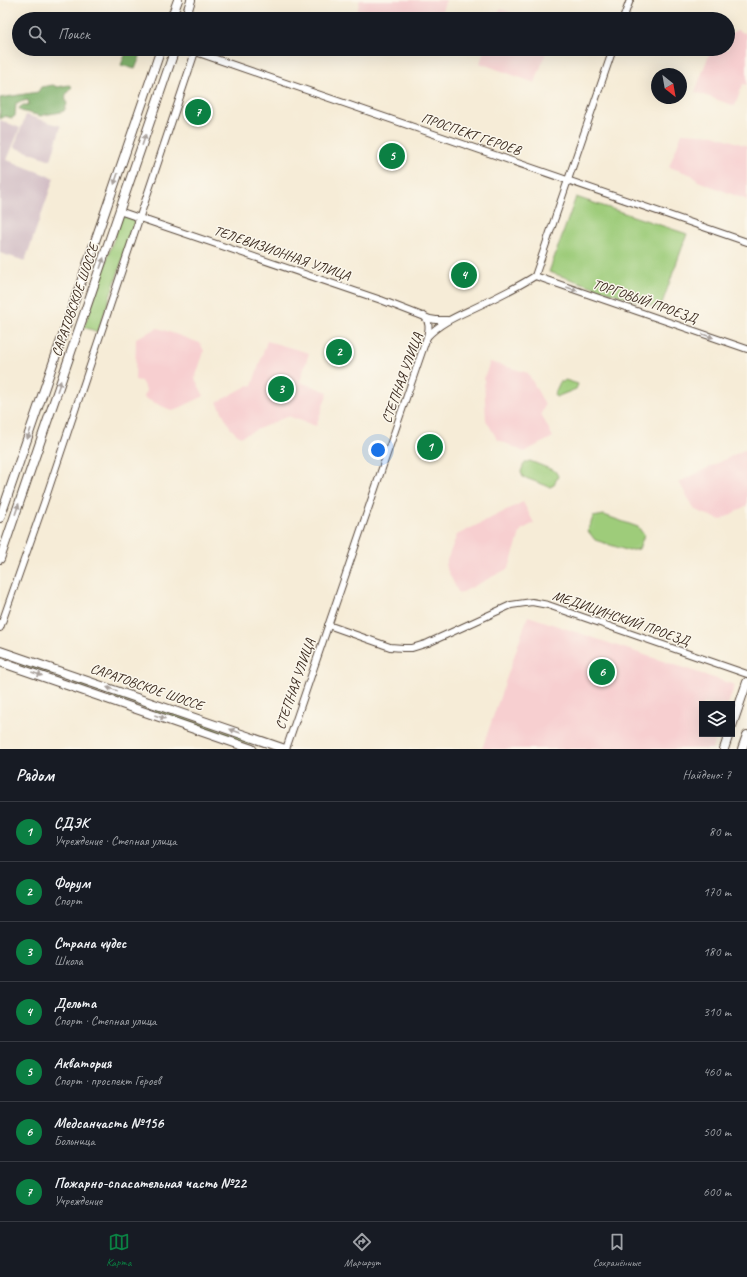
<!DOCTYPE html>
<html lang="ru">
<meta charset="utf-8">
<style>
body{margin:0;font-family:Caveat,sans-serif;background:#20242c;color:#f1f3f6}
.controls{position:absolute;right:12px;bottom:12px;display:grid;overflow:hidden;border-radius:0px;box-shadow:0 4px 16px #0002}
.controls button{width:36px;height:36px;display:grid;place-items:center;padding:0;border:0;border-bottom:1px solid #363941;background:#171b24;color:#f1f3f6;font:20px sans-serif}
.compass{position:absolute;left:651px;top:68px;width:36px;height:36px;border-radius:50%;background:#171b24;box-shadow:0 4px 16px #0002;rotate:149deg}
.you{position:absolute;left:378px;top:450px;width:14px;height:14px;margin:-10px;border:3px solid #fff;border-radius:50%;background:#1a73e8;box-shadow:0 0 0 6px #1a73e833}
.badge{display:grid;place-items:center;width:26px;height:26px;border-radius:50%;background:#0b8043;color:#fff;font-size:13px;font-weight:700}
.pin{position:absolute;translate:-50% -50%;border:2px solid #fff;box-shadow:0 1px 4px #0006}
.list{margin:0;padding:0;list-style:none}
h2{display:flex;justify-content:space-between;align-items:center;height:52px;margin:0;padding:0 16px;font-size:17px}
h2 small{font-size:13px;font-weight:400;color:#9ea1a6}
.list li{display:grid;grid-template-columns:26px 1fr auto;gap:12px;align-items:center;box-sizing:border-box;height:60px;padding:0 16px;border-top:1px solid #363941}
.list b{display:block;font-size:15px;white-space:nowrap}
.list p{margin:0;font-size:13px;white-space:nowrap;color:#9ea1a6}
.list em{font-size:13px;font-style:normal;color:#9ea1a6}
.icon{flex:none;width:22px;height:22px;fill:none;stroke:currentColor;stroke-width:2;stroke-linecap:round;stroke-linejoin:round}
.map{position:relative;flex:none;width:747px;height:749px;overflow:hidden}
.search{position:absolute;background:#171b24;box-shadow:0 4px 16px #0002;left:12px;right:12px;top:12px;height:44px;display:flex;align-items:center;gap:10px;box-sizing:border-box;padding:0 14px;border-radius:22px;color:#9ea1a6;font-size:15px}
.sheet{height:472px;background:#171b24}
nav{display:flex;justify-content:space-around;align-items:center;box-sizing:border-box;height:56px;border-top:1px solid #363941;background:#171b24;font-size:11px;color:#9ea1a6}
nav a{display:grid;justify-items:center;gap:2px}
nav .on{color:#0b8043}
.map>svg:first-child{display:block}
</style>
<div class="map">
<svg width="747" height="749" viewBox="0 0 747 749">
<rect width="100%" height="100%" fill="#fbf7ec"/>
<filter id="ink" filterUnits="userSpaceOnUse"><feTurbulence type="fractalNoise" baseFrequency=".025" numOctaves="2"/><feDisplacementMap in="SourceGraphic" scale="8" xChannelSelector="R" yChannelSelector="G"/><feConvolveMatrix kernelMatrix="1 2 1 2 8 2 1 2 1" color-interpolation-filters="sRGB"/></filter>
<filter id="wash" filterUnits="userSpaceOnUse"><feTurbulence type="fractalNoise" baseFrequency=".012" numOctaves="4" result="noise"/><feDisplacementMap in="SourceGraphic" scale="16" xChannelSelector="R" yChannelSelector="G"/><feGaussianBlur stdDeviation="0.9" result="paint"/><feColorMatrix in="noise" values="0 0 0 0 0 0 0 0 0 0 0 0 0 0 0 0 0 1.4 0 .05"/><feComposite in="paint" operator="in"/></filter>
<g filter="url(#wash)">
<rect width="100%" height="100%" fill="#f6ecd7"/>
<g fill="#f7cfd0">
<polygon points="360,0 446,0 440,15 417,19 382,19 357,11"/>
<polygon points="500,9 529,19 496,19"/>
<polygon points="737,30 747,34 747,85 743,84 735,106 695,92 711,49 728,49 728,35"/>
<polygon points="485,49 547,49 535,83 480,63"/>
<polygon points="682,133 714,135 747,146 747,200 698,181 692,175 669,167"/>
<polygon points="158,328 200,343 204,351 195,379 204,396 173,411 144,398 146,390 141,381 135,380 136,338"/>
<polygon points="267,341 309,353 300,382 328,392 316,426 288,416 240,437 231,429 217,402 249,385 252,386"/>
<polygon points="490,362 528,373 545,405 541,414 553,437 524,452 497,439 486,420 484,378"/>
<polygon points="744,450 747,451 747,505 721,520 695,510 679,482"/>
<polygon points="523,502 534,523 521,530 509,568 459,594 445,565 457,535"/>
<polygon points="528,616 735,685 728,704 702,704 702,734 717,734 712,749 482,749"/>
</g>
<g fill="#d2bdc5">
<polygon points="26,115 61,126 51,160 14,147"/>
<polygon points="0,120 20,128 7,160 54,178 25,261 0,253"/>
</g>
<g fill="#9ecc7a" stroke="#6c7b4c">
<polygon points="576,197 687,234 660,309 549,272"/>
<polygon points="122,215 136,220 98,332 84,327"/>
<polygon points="565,380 578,384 576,389 556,397 554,395 560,382 563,382"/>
<path d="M530 461 555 471 558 476 554 485 550 487 523 477 521 472C523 467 523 462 530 461Z"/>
<polygon points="604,515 638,527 644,535 639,549 629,551 595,540 588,531 593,517"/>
<polygon points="21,662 253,741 252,743 249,745 20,665"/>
</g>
<g fill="#7eb06a" stroke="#5c6d44">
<polygon points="143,49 135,69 121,65 126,53"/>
<path d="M53 85 57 87 69 85 72 87C66 93 64 96 67 104L64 111C56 114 48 113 41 116L21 111 19 108 23 105H27L29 104 28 100 16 103 15 116 12 118 5 116 0 119V98L38 92 41 87Z"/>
</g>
</g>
<g filter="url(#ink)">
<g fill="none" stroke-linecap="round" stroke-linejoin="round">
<g stroke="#57473a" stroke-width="8">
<g id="minor">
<polyline points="623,19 630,0"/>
<polyline points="187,49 747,242"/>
<polyline points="119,211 381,300 430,319 436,320 447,320"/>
<polyline points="535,276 747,349"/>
<path d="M424 316C430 322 429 329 427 337"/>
<polyline points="328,625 390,647 403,648 412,648 428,643 511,605 532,602 548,605 747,674"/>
<polyline points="0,628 44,503 195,52"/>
<path d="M286 749 427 337C440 323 457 316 474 308 495 298 516 288 535 276L613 49"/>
</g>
</g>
<g stroke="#57473a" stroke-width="10">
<g id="major">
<polyline points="171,19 178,0"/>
<polyline points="185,19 191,0"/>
<polyline points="0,518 161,49"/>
<polyline points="0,559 175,49"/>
<polyline points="0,651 285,749"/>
<polyline points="0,662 252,749"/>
<polyline points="732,726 747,682"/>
<polyline points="724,749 729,734"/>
<polyline points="742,749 747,735"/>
</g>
</g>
<use href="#minor" stroke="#fff" stroke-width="6"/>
<use href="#major" stroke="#fff" stroke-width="8"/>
</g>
<defs><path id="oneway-solid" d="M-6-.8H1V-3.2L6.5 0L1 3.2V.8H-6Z"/></defs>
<g fill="#a79f9a">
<use href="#oneway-solid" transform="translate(144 140) rotate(-71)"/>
<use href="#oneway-solid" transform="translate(116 179) rotate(109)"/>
<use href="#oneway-solid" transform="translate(102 263) rotate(-71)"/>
<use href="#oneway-solid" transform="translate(572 289) rotate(19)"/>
<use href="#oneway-solid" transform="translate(708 336) rotate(19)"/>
<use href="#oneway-solid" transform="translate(59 386) rotate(-71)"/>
<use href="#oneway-solid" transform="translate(29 434) rotate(109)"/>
<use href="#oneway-solid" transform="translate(17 509) rotate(-71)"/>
<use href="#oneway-solid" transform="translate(37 674) rotate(19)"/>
<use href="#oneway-solid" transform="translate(112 689) rotate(-161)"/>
<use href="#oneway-solid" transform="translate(160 717) rotate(19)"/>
<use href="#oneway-solid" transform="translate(235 731) rotate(-160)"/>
</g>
</g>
<g text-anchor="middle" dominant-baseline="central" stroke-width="3" stroke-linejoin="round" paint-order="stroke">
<g font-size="14" fill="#3b2a1e" stroke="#fbf7ec">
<text transform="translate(471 134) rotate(19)">ПРОСПЕКТ ГЕРОЕВ</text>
<text transform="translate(282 253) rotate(19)">ТЕЛЕВИЗИОННАЯ УЛИЦА</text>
<text transform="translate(75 300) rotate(-71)">САРАТОВСКОЕ ШОССЕ</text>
<text transform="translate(645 301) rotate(19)">ТОРГОВЫЙ ПРОЕЗД</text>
<text transform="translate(402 378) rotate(-70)">СТЕПНАЯ УЛИЦА</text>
<text transform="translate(621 618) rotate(19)">МЕДИЦИНСКИЙ ПРОЕЗД</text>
<text transform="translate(295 684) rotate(-71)">СТЕПНАЯ УЛИЦА</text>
<text transform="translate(147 687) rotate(19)">САРАТОВСКОЕ ШОССЕ</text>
</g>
</g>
</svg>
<div class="controls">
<button><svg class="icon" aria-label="layers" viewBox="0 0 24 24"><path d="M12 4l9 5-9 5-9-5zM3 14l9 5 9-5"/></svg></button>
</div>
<svg class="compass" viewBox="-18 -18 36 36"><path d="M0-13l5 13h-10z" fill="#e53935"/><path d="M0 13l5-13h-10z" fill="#9ea1a6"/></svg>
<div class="you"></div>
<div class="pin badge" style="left:430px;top:447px">1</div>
<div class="pin badge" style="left:339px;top:352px">2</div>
<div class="pin badge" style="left:281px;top:389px">3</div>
<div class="pin badge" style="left:464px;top:275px">4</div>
<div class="pin badge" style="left:392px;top:156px">5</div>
<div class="pin badge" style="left:602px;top:672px">6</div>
<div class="pin badge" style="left:198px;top:112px">7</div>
<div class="search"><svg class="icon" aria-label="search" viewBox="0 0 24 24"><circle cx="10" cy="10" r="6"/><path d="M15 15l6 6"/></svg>Поиск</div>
</div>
<section class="sheet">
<h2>Рядом<small>Найдено: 7</small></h2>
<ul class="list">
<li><span class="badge">1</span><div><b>СДЭК</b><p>Учреждение · Степная улица</p></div><em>80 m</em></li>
<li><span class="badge">2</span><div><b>Форум</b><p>Спорт</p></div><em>170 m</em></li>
<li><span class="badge">3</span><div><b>Страна чудес</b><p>Школа</p></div><em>180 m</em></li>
<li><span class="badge">4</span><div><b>Дельта</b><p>Спорт · Степная улица</p></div><em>310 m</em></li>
<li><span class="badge">5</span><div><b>Акватория</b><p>Спорт · проспект Героев</p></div><em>460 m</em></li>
<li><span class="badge">6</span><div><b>Медсанчасть №156</b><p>Больница</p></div><em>500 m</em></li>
<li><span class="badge">7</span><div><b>Пожарно-спасательная часть №22</b><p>Учреждение</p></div><em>600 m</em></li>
</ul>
</section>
<nav>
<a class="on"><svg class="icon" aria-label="map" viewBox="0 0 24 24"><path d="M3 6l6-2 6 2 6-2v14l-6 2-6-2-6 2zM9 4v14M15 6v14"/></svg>Карта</a>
<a><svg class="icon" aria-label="directions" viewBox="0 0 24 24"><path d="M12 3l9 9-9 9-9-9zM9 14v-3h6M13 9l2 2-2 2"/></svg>Маршрут</a>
<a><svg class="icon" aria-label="saved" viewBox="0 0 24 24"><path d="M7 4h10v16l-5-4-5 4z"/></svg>Сохранённые</a>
</nav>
